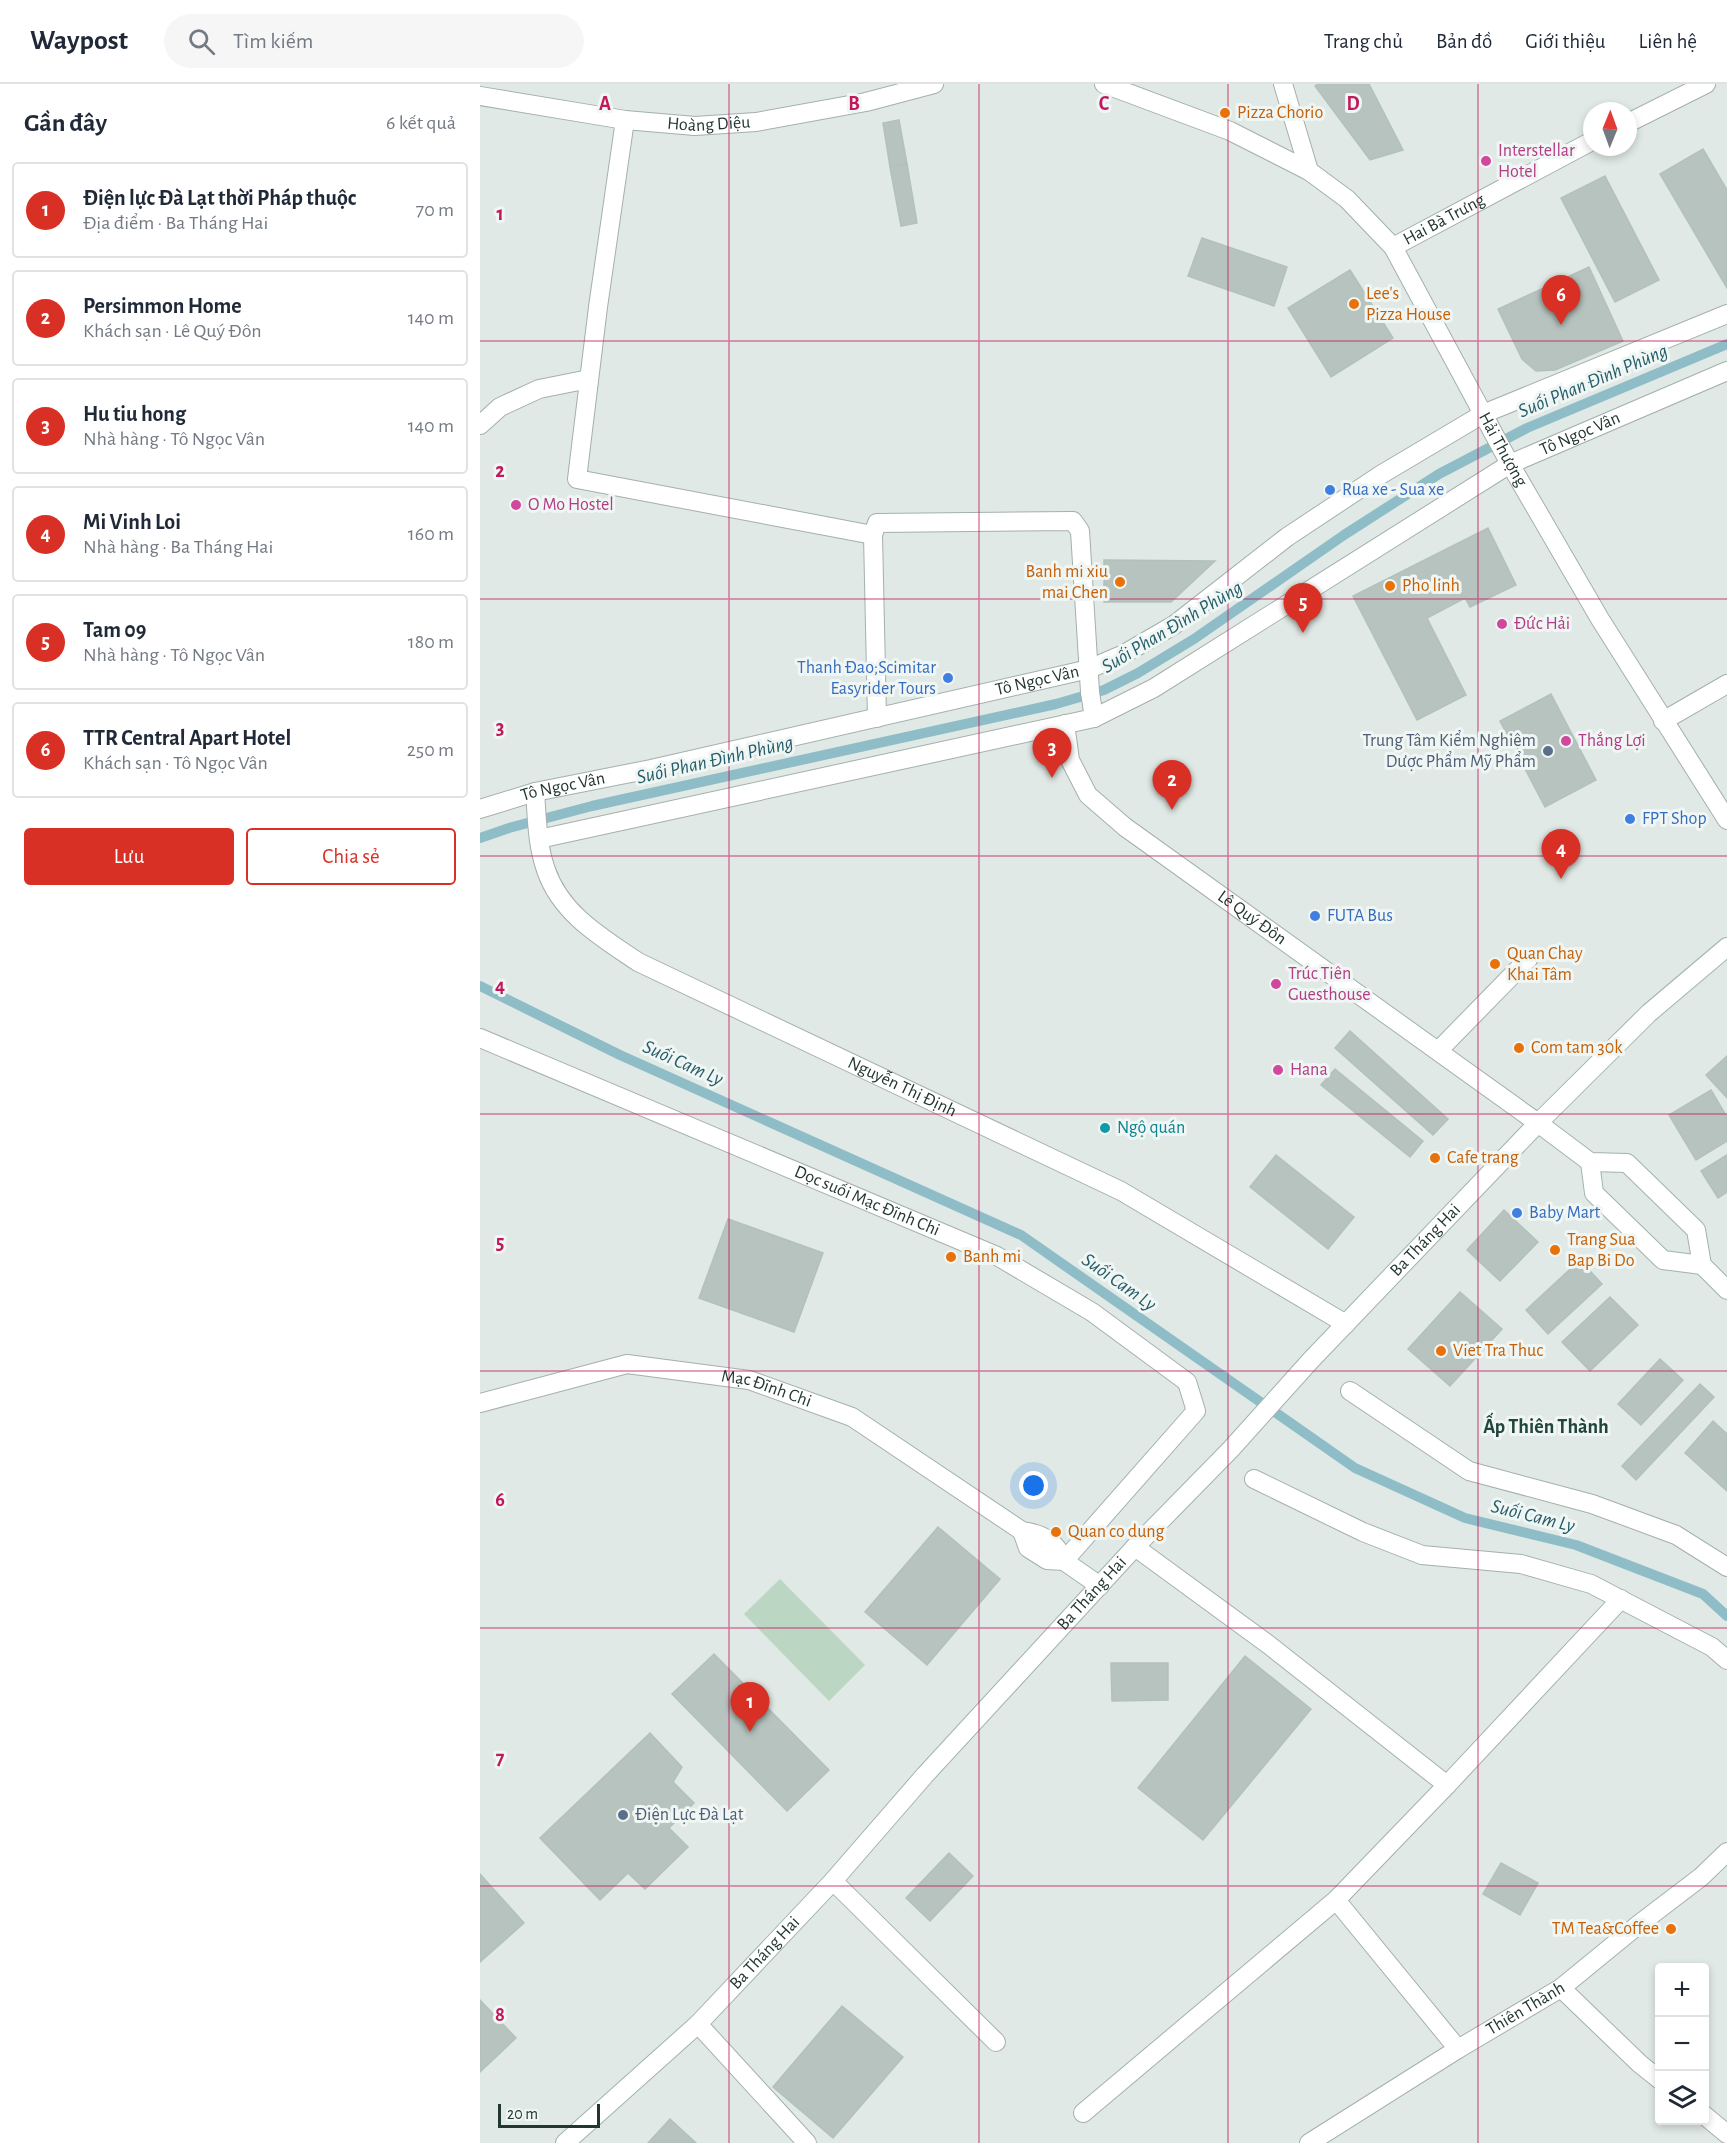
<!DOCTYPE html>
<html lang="vi">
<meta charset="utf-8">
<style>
body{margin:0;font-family:"Alegreya Sans",sans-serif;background:#f6f6f7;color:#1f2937}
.controls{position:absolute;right:18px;bottom:18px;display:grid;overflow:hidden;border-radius:6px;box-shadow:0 3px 9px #0003}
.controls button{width:54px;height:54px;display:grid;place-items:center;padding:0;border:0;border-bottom:2px solid #e0e1e3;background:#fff;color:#1f2937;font:30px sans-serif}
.compass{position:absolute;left:1103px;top:18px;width:54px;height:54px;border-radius:50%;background:#fff;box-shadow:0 3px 9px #0003;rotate:1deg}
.scale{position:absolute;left:18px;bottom:15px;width:102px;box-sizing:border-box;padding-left:6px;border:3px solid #233732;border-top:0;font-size:16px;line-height:21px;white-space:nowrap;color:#233732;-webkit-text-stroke:4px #f0f6f3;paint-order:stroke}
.you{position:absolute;left:554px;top:1402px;width:21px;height:21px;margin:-15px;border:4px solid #fff;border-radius:50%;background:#1a73e8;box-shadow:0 0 0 9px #1a73e833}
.badge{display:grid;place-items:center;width:39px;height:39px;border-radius:50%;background:#d93025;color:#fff;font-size:20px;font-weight:700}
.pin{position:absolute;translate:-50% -50px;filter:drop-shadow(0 2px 3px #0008)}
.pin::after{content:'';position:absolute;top:32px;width:21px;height:18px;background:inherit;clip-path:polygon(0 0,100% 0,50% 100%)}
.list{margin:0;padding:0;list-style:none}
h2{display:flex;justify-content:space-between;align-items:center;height:78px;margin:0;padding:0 24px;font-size:26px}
h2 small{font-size:20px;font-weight:400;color:#747a83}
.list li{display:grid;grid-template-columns:39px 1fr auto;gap:18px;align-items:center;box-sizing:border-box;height:96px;margin:0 12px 12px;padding:0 12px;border:2px solid #e0e1e3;border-radius:6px}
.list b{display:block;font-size:22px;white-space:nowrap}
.list p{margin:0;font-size:20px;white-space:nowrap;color:#747a83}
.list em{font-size:20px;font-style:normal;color:#747a83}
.actions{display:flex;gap:12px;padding:18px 24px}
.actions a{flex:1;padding:14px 0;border:2px solid #d93025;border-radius:6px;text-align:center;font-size:21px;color:#d93025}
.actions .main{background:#d93025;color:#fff}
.icon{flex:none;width:33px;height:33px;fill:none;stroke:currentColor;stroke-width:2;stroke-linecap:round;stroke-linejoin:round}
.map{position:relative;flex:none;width:1247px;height:2059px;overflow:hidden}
header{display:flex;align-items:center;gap:36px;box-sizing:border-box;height:84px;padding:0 30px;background:#fff;border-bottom:2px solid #e0e1e3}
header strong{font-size:28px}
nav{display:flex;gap:33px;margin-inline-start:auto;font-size:21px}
.search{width:420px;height:54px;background:#f6f6f7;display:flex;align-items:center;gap:15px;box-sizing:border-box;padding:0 21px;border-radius:33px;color:#747a83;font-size:22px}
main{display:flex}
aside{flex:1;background:#fff}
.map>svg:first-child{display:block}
</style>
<header>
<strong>Waypost</strong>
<div class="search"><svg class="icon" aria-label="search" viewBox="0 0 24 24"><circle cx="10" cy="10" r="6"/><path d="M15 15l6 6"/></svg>Tìm kiếm</div>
<nav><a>Trang chủ</a><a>Bản đồ</a><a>Giới thiệu</a><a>Liên hệ</a></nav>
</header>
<main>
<aside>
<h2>Gần đây<small>6 kết quả</small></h2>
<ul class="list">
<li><span class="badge">1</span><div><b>Điện lực Đà Lạt thời Pháp thuộc</b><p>Địa điểm · Ba Tháng Hai</p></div><em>70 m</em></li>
<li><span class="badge">2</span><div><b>Persimmon Home</b><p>Khách sạn · Lê Quý Đôn</p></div><em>140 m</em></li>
<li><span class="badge">3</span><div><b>Hu tiu hong</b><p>Nhà hàng · Tô Ngọc Vân</p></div><em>140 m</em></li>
<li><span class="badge">4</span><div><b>Mi Vinh Loi</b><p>Nhà hàng · Ba Tháng Hai</p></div><em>160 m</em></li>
<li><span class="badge">5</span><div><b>Tam 09</b><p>Nhà hàng · Tô Ngọc Vân</p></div><em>180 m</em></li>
<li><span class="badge">6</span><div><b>TTR Central Apart Hotel</b><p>Khách sạn · Tô Ngọc Vân</p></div><em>250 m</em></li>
</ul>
<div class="actions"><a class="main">Lưu</a><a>Chia sẻ</a></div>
</aside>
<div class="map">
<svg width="1247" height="2059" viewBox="0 0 1247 2059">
<rect width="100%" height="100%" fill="#e0e9e5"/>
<polygon fill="#bbd7c4" points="300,1495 385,1581 349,1617 264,1530"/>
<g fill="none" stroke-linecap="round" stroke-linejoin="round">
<g stroke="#8ebdc7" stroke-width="10">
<polyline points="0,754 29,744 112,722 576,620 624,606 658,589 714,555 864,451 959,390 1047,344 1247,260"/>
<polyline points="0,902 140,971 541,1151 875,1384 985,1434 1096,1461 1223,1510 1247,1532"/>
</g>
</g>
<g fill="#b6c3be" stroke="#b3c1bc" stroke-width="1.5">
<polygon points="838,0 889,0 923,66 890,76 835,2"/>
<polygon points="419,36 427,80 410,83 403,39"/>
<polygon points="1223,65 1247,106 1247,204 1180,90"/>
<polygon points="427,80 437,139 421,142 410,83"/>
<polygon points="1125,92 1179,196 1135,218 1081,114"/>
<polygon points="722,154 807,183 794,222 708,192"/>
<polygon points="1109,183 1143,257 1075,286 1056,287 1042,275 1018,225"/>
<polygon points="870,186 913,254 851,293 808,224"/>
<polygon points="1008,444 1036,501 990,523 985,514 947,534 986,611 937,636 873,512"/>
<polygon points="624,476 735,477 691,518 624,518"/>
<polygon points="1071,610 1116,696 1065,723 1020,637"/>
<polygon points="870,947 968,1035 953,1051 855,964"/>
<polygon points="1247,972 1247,1014 1226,991"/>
<polygon points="855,985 943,1057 930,1073 841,1001"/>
<polygon points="1231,1006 1247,1033 1247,1057 1216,1076 1189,1031"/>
<polygon points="796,1071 874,1133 848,1165 770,1103"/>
<polygon points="1247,1071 1247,1108 1238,1114 1221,1087"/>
<polygon points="1024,1126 1058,1158 1020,1197 987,1166"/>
<polygon points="248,1135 343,1169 314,1248 219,1214"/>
<polygon points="1100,1176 1122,1200 1068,1250 1046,1226"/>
<polygon points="980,1208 1022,1245 970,1302 928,1265"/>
<polygon points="1130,1213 1158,1241 1110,1287 1082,1258"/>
<polygon points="1180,1275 1203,1296 1161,1341 1138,1320"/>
<polygon points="1220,1300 1234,1313 1156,1396 1142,1382"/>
<polygon points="1233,1337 1247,1350 1247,1407 1205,1369"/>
<polygon points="458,1443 520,1495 447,1581 385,1528"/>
<polygon points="234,1570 349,1686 307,1727 192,1610"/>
<polygon points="765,1572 831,1625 723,1756 658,1704"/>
<polygon points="631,1579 688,1579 688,1616 632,1617"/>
<polygon points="170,1649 202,1683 193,1698 214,1719 189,1744 208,1763 165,1805 148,1789 120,1816 60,1754"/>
<polygon points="469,1769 493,1792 450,1837 426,1814"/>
<polygon points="1021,1779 1058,1799 1040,1831 1003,1810"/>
<polygon points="0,1790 44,1839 0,1878"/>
<polygon points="0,1916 36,1954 0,1988"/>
<polygon points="362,1922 423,1973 353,2054 293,2003"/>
<polygon points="190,2035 216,2059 168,2059"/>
</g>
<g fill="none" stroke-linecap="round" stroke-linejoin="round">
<g stroke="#a4b0ac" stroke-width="20">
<g id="service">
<polyline points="145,36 118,223 97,395 393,451 397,439 593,437 600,447 610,608"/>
<polyline points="0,341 20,323 59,305 109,295"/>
<polyline points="393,451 397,634"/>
<polyline points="1183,637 1247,600"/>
<polyline points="585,640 590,676 608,711 645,743"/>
<polyline points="958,967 1049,874"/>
<polyline points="870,1307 989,1387 1112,1420 1196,1451 1247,1483"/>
<polyline points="774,1395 883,1448 942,1471 1041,1480 1111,1500 1232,1563 1247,1576"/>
<polyline points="967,1701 1141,1515"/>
<polyline points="353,1797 516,1958"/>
<polyline points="856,1816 978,1965"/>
<polyline points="1081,1904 1160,1980 1180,1996"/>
<polyline points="218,1940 327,2059"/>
<polyline points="603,2029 856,1816 967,1701 789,1561 655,1463"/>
<polyline points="1224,2031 1247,2050"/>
<path id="s1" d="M829 2059 978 1965 1081 1904 1158 1841 1221 1793 1247 1768"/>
</g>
</g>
<g stroke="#a4b0ac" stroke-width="20">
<g id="minor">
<polyline points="610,608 614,634"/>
<path id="s2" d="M55 708C57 734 57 761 66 786 81 830 121 853 158 878L641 1107 866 1240"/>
<path id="s3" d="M0 725 55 708 171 685 609 585 644 570 694 541 807 453 902 390 1003 330 1247 230"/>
<path id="s4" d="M645 743 1058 1039"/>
<path id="s5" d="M59 755 614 634 674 604 1030 380 1247 287"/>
<path id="s6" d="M0 954 517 1172 612 1228 707 1298 716 1327 584 1477"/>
<path id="s7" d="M0 1319 147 1280 269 1296 372 1333 542 1447C563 1450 576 1457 584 1477"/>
<polyline points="542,1447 548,1464 567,1476 584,1477 620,1502"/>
</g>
</g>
<g stroke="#a4b0ac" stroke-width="20">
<g id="tertiary">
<path id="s8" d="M624 0 750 47 829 87 867 115 913 163 1030 380 1120 535 1247 736"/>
<polyline points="803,0 829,87"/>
<path id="s9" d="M0 12 145 36 215 42 276 38 386 18 454 0"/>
<polyline points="1148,39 1226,0"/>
<path id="s10" d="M913 163 1112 57"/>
</g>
</g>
<g stroke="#a1b3ad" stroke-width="20">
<g id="secondary">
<polyline points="1058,1039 1110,1078 1147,1079 1216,1146 1222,1181 1247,1206"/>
<polyline points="1110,1078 1114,1109 1183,1176 1222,1181"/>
<path id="s11" d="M85 2059 218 1940 353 1797 445 1691 655 1463 751 1365 831 1276 1058 1039 1169 929 1247 863"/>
</g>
</g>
<use href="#service" stroke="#fff" stroke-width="18"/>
<use href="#minor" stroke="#fff" stroke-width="18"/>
<use href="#tertiary" stroke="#fff" stroke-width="18"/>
<use href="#secondary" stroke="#fff" stroke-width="18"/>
</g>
<path fill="none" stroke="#c2185b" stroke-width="1.5" stroke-opacity="0.55" d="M249 0V2059M499 0V2059M748 0V2059M998 0V2059M0 257H1247M0 515H1247M0 772H1247M0 1030H1247M0 1287H1247M0 1544H1247M0 1802H1247"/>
<g fill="#e8710a" stroke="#f0f6f3" stroke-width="2">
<circle cx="745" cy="29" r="6"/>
<circle cx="874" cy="220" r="6"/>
<circle cx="640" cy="498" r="6"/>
<circle cx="910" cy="502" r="6"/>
<circle cx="1015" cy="880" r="6"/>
<circle cx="1039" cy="964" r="6"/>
<circle cx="955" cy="1074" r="6"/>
<circle cx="1075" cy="1166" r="6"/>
<circle cx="471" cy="1173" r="6"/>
<circle cx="961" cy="1267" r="6"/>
<circle cx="576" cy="1448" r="6"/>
<circle cx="1191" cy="1845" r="6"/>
</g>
<g fill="#d1479c" stroke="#f0f6f3" stroke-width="2">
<circle cx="1006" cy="77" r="6"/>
<circle cx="36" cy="421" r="6"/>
<circle cx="1022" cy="540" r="6"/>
<circle cx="1086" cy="657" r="6"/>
<circle cx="796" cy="900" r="6"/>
<circle cx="798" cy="986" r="6"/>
</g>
<g fill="#3f7fe0" stroke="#f0f6f3" stroke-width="2">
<circle cx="850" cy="406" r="6"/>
<circle cx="468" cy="594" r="6"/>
<circle cx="1150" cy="735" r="6"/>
<circle cx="835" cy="832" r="6"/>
<circle cx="1037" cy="1129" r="6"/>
</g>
<g fill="#5c6f8a" stroke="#f0f6f3" stroke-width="2">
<circle cx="1068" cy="667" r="6"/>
<circle cx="143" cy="1731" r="6"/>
</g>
<circle fill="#0f9aa8" stroke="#f0f6f3" stroke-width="2" cx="625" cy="1044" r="6"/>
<g text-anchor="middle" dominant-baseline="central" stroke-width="6" stroke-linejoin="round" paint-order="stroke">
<g font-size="18" fill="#c56008" stroke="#f0f6f3" text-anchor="start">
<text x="757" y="29">Pizza Chorio</text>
<text x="886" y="210">Lee's<tspan x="886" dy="21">Pizza House</tspan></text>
<text x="628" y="488" text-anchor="end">Banh mi xiu<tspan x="628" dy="21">mai Chen</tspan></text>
<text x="922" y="502">Pho linh</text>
<text x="1027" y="870">Quan Chay<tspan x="1027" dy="21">Khai Tâm</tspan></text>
<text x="1051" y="964">Com tam 30k</text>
<text x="967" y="1074">Cafe trang</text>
<text x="1087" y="1156">Trang Sua<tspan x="1087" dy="21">Bap Bi Do</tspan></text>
<text x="483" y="1173">Banh mi</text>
<text x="973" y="1267">Viet Tra Thuc</text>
<text x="588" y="1448">Quan co dung</text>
<text x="1179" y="1845" text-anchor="end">TM Tea&amp;Coffee</text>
</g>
<g font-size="18" fill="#233732" stroke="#f0f6f3">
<text stroke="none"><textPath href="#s9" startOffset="231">Hoàng Diệu</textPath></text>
<text stroke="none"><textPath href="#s10" startOffset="58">Hai Bà Trưng</textPath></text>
<text stroke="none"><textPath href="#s5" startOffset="1132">Tô Ngọc Vân</textPath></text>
<text stroke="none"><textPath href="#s8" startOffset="567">Hải Thượng</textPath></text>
<text stroke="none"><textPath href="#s3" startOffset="572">Tô Ngọc Vân</textPath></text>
<text stroke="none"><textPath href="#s3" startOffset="86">Tô Ngọc Vân</textPath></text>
<text stroke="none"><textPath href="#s4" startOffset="156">Lê Quý Đôn</textPath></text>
<text stroke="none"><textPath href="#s2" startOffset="504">Nguyễn Thị Định</textPath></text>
<text stroke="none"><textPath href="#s6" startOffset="420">Dọc suối Mạc Đĩnh Chi</textPath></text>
<text stroke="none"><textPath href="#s11" startOffset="1248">Ba Tháng Hai</textPath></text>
<text stroke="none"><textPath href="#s7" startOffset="294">Mạc Đĩnh Chi</textPath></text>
<text stroke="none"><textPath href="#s11" startOffset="762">Ba Tháng Hai</textPath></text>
<text stroke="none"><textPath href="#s11" startOffset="276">Ba Tháng Hai</textPath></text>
<text stroke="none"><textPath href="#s1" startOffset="255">Thiên Thành</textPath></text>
</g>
<g font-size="18" fill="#b23c85" stroke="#f0f6f3" text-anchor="start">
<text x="1018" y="67">Interstellar<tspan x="1018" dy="21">Hotel</tspan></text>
<text x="48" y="421">O Mo Hostel</text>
<text x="1034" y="540">Đức Hải</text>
<text x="1098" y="657">Thắng Lợi</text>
<text x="808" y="890">Trúc Tiên<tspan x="808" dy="21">Guesthouse</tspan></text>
<text x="810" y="986">Hana</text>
</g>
<g font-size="18" fill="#366cbe" stroke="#f0f6f3" text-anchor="start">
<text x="862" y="406">Rua xe - Sua xe</text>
<text x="456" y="584" text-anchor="end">Thanh Đao;Scimitar<tspan x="456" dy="21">Easyrider Tours</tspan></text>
<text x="1162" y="735">FPT Shop</text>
<text x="847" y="832">FUTA Bus</text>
<text x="1049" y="1129">Baby Mart</text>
</g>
<g font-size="18" fill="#4e5e75" stroke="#f0f6f3" text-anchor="end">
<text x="1056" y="657">Trung Tâm Kiểm Nghiệm<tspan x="1056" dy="21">Dược Phẩm Mỹ Phẩm</tspan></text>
<text x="155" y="1731" text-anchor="start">Điện Lực Đà Lạt</text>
</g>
<g font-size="18" fill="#0d838f" stroke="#f0f6f3" text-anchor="start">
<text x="637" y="1044">Ngộ quán</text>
</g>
<g font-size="20" font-style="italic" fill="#255d6a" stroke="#f0f6f3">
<text transform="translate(1113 297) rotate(-23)">Suối Phan Đình Phùng</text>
<text transform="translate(692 543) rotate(-31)">Suối Phan Đình Phùng</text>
<text transform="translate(235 676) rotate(-13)">Suối Phan Đình Phùng</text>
<text transform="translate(203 979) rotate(24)">Suối Cam Ly</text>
<text transform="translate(639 1198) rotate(35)">Suối Cam Ly</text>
<text transform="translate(1053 1432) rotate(14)">Suối Cam Ly</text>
</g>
<g font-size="20" font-weight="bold" fill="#22463e" stroke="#f0f6f3">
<text x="1066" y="1343">Ấp Thiên Thành</text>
</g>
</g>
<g font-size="20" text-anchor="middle" font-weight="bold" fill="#c2185b" stroke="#f0f6f3" stroke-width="6" stroke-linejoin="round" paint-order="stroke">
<text x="125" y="26">A</text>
<text x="374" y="26">B</text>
<text x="624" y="26">C</text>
<text x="873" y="26">D</text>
<text x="20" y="136">1</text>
<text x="20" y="393">2</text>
<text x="20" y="650">3</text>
<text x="20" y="908">4</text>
<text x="20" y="1165">5</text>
<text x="20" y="1422">6</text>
<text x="20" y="1680">7</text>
<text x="20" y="1937">8</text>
</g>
</svg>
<div class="controls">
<button>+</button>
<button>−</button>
<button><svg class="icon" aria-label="layers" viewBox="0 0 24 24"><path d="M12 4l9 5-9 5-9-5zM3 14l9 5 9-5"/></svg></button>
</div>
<svg class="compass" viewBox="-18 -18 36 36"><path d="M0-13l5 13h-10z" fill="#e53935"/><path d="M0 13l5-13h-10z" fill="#747a83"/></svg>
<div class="scale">20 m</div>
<div class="you"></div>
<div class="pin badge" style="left:270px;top:1648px">1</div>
<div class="pin badge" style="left:692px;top:726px">2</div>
<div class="pin badge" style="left:572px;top:694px">3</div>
<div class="pin badge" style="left:1081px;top:795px">4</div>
<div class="pin badge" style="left:823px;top:549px">5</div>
<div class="pin badge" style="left:1081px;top:241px">6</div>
</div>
</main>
